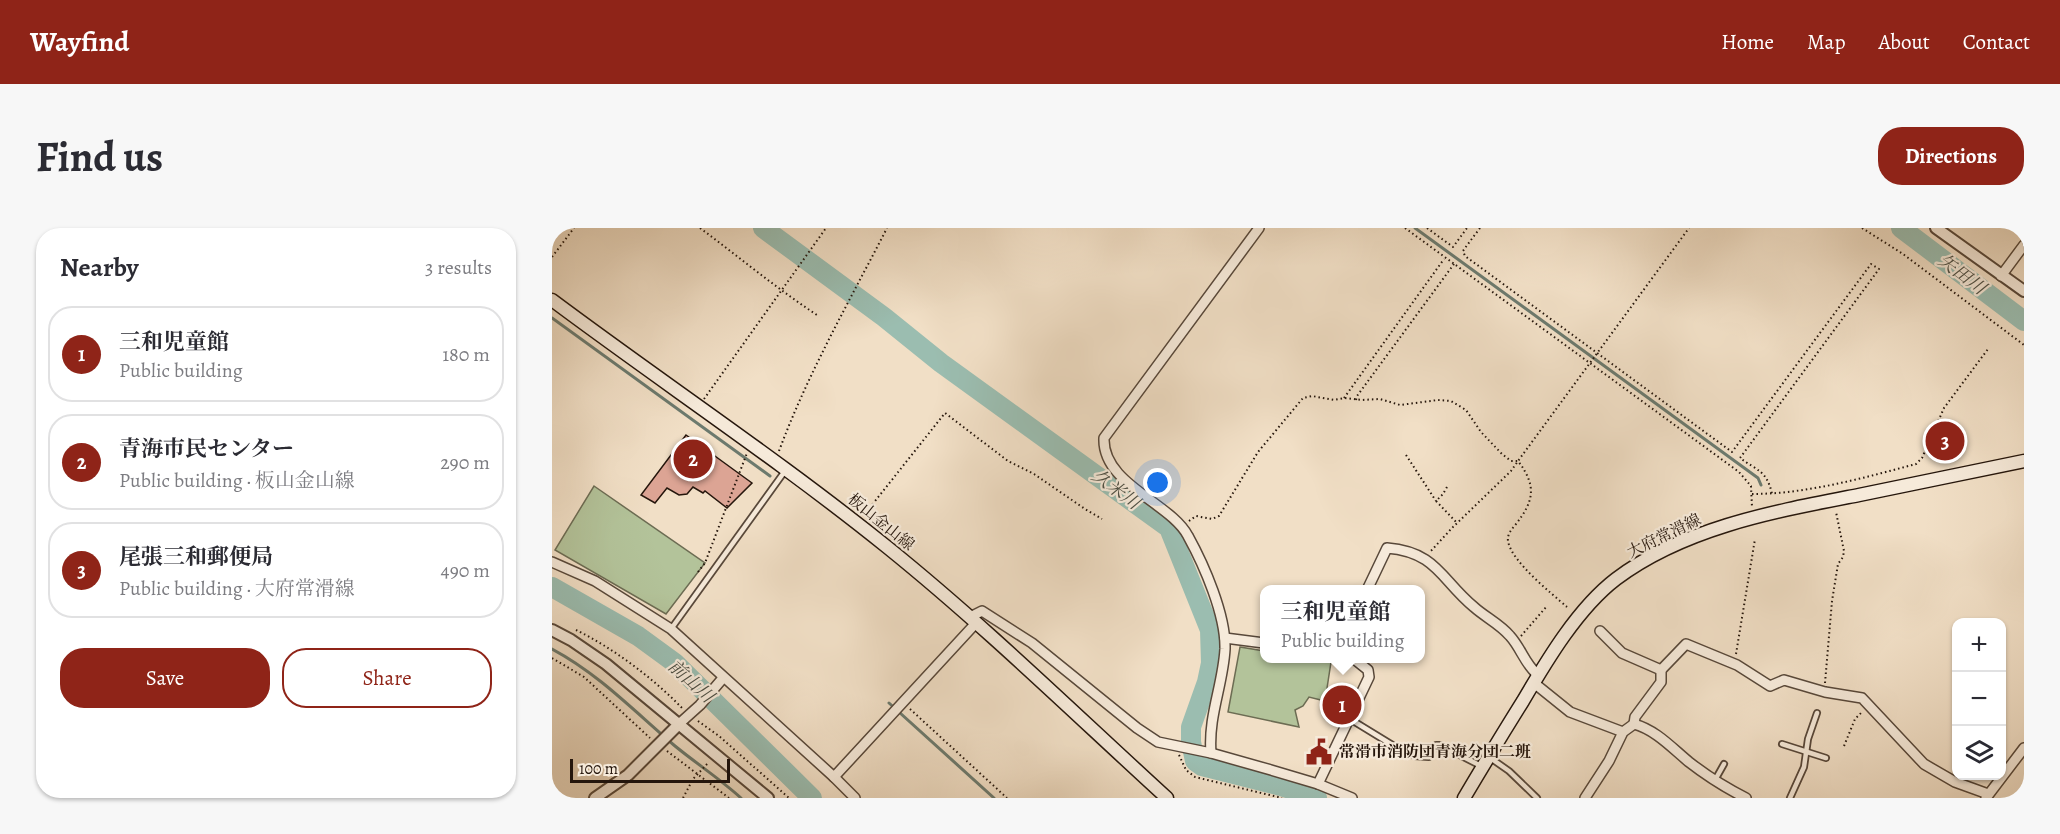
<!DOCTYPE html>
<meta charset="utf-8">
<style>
body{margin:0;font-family:Alegreya,"Noto Serif JP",serif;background:#f7f7f7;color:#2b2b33}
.controls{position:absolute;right:18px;bottom:18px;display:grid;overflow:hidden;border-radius:12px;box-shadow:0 2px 4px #0004}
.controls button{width:54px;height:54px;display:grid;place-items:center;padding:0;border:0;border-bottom:2px solid #e1e1e2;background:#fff;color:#2b2b33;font:30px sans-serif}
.scale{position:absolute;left:18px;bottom:15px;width:160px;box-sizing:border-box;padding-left:6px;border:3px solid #25160c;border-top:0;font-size:16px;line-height:21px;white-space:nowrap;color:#25160c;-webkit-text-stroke:4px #f6eada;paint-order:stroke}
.you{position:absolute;left:606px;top:255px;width:21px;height:21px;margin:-15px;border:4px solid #fff;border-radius:50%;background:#1a73e8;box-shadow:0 0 0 9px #1a73e833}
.badge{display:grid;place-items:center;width:39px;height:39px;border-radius:50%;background:#8f2418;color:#fff;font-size:20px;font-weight:700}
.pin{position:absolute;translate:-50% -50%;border:3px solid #fff;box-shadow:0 2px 6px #0006}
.popup{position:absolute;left:708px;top:357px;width:165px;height:78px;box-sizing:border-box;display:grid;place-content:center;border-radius:12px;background:#fff;filter:drop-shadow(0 2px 4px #0005);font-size:20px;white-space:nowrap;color:#7c7c81}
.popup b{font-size:22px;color:#2b2b33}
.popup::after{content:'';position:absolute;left:50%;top:100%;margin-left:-12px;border:12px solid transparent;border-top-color:#fff}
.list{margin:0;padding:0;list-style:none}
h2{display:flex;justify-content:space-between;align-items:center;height:78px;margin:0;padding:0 24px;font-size:26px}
h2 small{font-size:20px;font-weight:400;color:#7c7c81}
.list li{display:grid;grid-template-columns:39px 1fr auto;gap:18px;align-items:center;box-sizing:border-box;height:96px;margin:0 12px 12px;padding:0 12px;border:2px solid #e1e1e2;border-radius:24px}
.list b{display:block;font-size:22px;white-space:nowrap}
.list p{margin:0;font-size:20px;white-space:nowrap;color:#7c7c81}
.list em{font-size:20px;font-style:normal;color:#7c7c81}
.actions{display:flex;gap:12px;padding:18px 24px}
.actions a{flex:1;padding:14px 0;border:2px solid #8f2418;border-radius:24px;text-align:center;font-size:21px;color:#8f2418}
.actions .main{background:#8f2418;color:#fff}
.icon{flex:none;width:33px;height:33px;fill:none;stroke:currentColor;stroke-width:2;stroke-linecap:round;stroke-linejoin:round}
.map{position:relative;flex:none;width:1472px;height:570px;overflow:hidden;border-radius:24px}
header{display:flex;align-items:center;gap:36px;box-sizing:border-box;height:84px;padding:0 30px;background:#8f2418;color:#fff}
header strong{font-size:28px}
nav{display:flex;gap:33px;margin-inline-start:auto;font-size:21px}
.intro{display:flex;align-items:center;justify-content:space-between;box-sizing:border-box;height:144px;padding:0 36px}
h1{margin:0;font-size:42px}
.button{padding:15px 27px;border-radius:24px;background:#8f2418;color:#fff;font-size:21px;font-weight:700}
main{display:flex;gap:36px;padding:0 36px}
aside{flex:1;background:#fff;border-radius:24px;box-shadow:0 2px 4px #0004}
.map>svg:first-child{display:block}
</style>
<header>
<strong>Wayfind</strong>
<nav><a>Home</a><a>Map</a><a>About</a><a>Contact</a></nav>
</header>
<div class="intro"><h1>Find us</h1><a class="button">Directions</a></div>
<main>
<aside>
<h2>Nearby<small>3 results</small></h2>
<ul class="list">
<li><span class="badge">1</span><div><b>三和児童館</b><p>Public building</p></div><em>180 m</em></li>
<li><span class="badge">2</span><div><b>青海市民センター</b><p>Public building · 板山金山線</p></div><em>290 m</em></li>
<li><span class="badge">3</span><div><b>尾張三和郵便局</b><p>Public building · 大府常滑線</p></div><em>490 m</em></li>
</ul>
<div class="actions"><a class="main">Save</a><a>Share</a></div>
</aside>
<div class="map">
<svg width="1472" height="570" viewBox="0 0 1472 570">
<rect width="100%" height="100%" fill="#f1dfc6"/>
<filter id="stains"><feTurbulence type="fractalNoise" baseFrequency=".00333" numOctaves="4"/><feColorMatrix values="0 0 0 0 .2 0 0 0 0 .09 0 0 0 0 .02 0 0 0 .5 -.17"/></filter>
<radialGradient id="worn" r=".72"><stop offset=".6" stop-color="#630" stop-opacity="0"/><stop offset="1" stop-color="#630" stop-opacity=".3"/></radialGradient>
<g fill="#b3c39a" stroke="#6c6c53" stroke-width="1.5">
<polygon points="42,258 153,335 114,386 3,322"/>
<polygon points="688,419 712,423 712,430 760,431 779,434 773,473 757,469 751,478 743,482 747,499 676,484"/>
</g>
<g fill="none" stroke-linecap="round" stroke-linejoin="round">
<g stroke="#6c7a6e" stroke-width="3">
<polyline points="863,0 1206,250 1209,257"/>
<polyline points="0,90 218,248"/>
<path d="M0 421C47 446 83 484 123 518 145 536 168 551 189 570"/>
<polyline points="337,475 442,570"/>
</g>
<g stroke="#9bbdb0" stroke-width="20">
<polyline points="211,0 332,89 389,135 617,300 658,402 659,435 655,454 639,499 639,514 643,533 650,538 729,558 765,570"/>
<polyline points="1349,0 1472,93"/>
<polyline points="0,359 86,408 123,435 260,570"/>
</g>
</g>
<polygon fill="#dca494" stroke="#25160c" stroke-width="1.5" points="134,207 200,255 175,280 153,263 151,265 141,259 135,266 127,267 115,260 103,275 89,267"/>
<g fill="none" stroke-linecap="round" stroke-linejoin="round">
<g stroke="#58483a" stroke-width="8">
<g id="service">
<polyline points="119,401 233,243"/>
<polyline points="798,491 847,521 862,528 877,529 884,517 888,517 931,539"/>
<polyline points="1230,516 1274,530"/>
<polyline points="937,529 957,543 985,570"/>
<polyline points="1163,552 1172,536"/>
<polyline points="1238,570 1252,539 1256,511 1265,485"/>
</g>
</g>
<g stroke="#58483a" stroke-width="12">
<g id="minor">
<polyline points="1449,48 1472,17"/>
<polyline points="0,334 43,353 119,401 282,549 303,570"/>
<path d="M815 362 835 320C885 324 889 352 922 379 933 389 948 396 958 408 969 420 973 436 985 446"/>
<polyline points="418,389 430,383 480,415 585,500 606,514 659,525 719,542 766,556 800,570"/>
<polyline points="1048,403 1070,425 1109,442 1134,416 1185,437 1218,458 1232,452 1273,464 1310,470 1372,536 1403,554 1436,566"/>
<polyline points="673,410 712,415"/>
<polyline points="982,455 1018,484 1071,504"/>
<polyline points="128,495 148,477 171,450"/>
<polyline points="1082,496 1083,489 1109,454 1109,442"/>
<path d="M659 525C656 488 671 457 673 421 674 387 652 337 636 308 619 275 550 256 552 210L707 0"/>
<polyline points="282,549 424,395"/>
<polyline points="766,556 817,449 816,442 801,430"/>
<path d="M1033 570 1057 533 1071 504 1082 496C1104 502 1120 520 1137 534 1155 548 1174 560 1194 570"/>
<polyline points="1434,570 1472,520"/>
</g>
</g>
<g stroke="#58483a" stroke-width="14">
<g id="tertiary">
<polyline points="1384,0 1472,63"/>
<polyline points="0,402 19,412 54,436 216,570"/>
<polyline points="43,570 76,547 128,495"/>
</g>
</g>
<g stroke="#25160c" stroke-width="15">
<g id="secondary">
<path d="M0 72C111 155 227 232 335 319 433 398 523 486 615 570"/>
<path d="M912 570C931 538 951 505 971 473 995 432 1026 380 1064 351 1133 299 1225 283 1307 267 1362 256 1417 244 1472 233"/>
</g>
</g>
<g stroke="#25160c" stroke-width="2" stroke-dasharray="1.5 3" stroke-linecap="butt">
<path d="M148 0C187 29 224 60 265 87"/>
<polyline points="853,0 1187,244 1199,258 1200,279"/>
<polyline points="875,0 901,19 915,0"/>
<path d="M928 0 913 20 911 23 913 28 1180 224 1319 36 1327 41 1188 230C1206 243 1215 243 1220 266"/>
<polyline points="1310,0 1351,26 1472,117"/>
<polyline points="0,9 6,0"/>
<polyline points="0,29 22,0"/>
<polyline points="792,170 892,31"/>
<polyline points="152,171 274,0"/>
<polyline points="804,172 805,168 902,36"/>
<path d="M227 223C256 145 297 74 335 0"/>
<polyline points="854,227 884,273"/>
<polyline points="895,259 891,266 884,273 905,295"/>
<path d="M1200 266C1255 266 1311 250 1364 236L1370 230 1392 180 1436 121"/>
<polyline points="312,287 393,185 456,233 482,246 533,281 550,291"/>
<polyline points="637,293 644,288 660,291 667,288 706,224 751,170 760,168 782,172 792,170 810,172 828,171 848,177 886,172 899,173 914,182 929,204 950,226 959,233 966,233 959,243 900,300 878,324"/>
<polyline points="146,344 153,335 195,225"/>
<path d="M1015 379C999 365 959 333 956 313 955 306 960 301 964 296 982 273 985 258 966 233L1137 0"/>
<path d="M24 402C61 420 101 450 130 480"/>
<polyline points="969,408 995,378"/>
<polyline points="1184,426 1203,311"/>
<polyline points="0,430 32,449 98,510"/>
<polyline points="1273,455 1280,373 1286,336 1291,329 1292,323 1284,284"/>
<polyline points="358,481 455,570"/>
<polyline points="146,493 167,508 237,570"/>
<polyline points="1292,518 1303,491 1310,484"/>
<polyline points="115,523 177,570"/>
<polyline points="627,527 634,542 643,549 730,570"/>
<polyline points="131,570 141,551 157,534"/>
</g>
<use href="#service" stroke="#f6eada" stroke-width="4.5"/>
<use href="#minor" stroke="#f6eada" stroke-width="9"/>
<use href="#tertiary" stroke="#f6eada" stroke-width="10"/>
<use href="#secondary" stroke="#f6eada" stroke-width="12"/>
</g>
<defs>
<g id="civic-bare" transform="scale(2.07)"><path d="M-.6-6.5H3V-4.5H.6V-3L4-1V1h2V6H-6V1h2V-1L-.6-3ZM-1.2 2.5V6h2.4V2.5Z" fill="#8f2418" stroke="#f6eada" stroke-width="2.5" paint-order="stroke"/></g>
</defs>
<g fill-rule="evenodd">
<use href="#civic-bare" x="767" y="524"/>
</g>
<g text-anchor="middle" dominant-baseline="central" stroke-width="4.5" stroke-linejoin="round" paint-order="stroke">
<g font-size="16" fill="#25160c" stroke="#f6eada">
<text transform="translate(329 294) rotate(39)">板山金山線</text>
<text transform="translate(1112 308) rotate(-26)">大府常滑線</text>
</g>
<g font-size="16" font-weight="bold" fill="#25160c" stroke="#f6eada" text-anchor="start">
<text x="787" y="524">常滑市消防団青海分団二班</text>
</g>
<g font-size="18" font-style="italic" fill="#4e5045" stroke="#f6eada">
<text transform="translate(1410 46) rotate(37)">矢田川</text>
<text transform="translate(564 261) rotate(36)">久米川</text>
<text transform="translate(139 453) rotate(42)">前山川</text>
</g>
</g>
<rect width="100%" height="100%" filter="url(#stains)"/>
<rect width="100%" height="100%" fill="url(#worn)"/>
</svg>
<div class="controls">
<button>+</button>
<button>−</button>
<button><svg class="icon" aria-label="layers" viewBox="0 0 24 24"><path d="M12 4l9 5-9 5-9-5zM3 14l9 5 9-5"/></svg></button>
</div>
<div class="scale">100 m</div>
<div class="you"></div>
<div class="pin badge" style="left:790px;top:477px">1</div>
<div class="popup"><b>三和児童館</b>Public building</div>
<div class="pin badge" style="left:141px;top:231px">2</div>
<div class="pin badge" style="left:1393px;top:213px">3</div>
</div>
</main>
